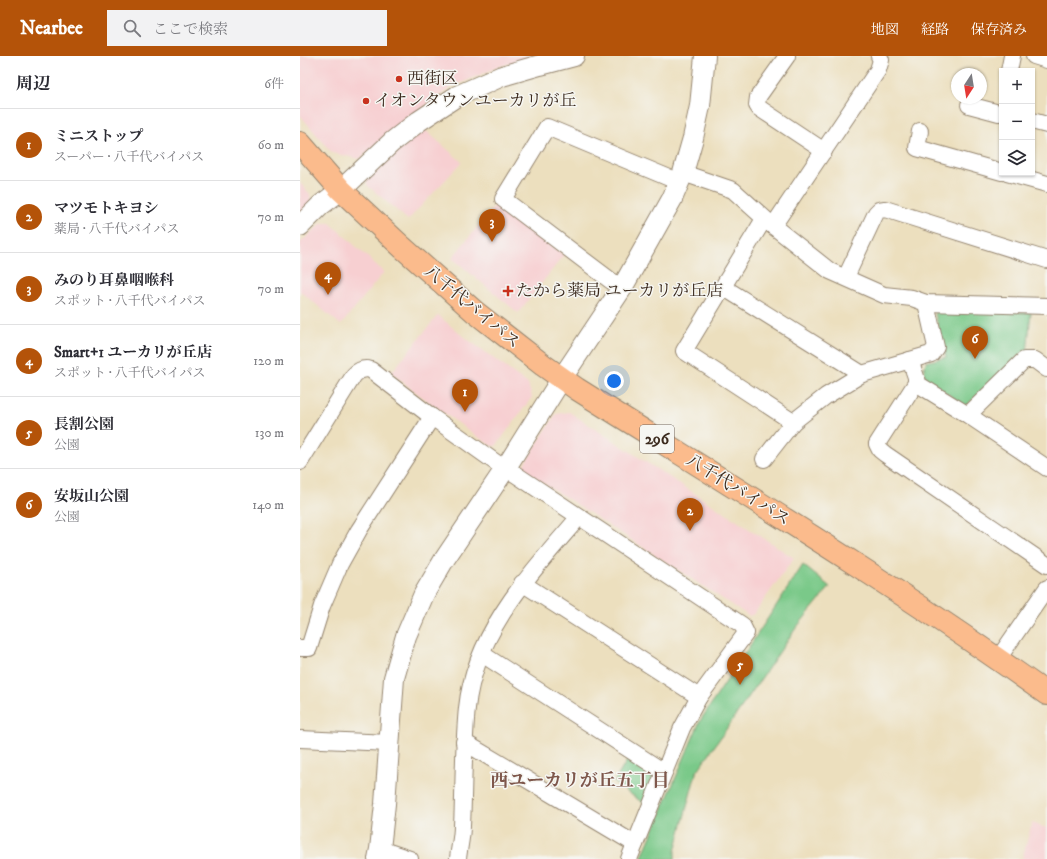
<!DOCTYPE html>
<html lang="ja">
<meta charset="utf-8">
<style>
body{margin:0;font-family:"IM FELL DW Pica","Noto Serif JP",serif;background:#f2f2f3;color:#2b2b33}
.controls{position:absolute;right:12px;top:12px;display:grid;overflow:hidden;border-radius:0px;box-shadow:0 1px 3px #0004}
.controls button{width:36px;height:36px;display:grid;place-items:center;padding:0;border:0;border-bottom:1px solid #e1e1e2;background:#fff;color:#2b2b33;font:20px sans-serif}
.compass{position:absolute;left:651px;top:12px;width:36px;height:36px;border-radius:50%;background:#fff;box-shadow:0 1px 3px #0004;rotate:192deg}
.you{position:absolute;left:314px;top:325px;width:14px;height:14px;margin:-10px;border:3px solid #fff;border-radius:50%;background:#1a73e8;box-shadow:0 0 0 6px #1a73e833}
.badge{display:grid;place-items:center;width:26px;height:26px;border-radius:50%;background:#b45309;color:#fff;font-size:13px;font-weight:700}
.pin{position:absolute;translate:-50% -33px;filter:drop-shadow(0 1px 2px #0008)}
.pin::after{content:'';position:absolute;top:21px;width:14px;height:12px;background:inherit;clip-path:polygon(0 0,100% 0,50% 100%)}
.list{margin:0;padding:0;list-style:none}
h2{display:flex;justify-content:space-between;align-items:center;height:52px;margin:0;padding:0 16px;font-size:17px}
h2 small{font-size:13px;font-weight:400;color:#7c7c81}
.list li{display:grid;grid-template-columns:26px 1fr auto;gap:12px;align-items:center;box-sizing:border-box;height:72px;padding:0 16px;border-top:1px solid #e1e1e2}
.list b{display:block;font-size:15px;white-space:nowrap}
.list p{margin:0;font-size:13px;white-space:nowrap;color:#7c7c81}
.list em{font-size:13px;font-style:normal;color:#7c7c81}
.icon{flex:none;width:22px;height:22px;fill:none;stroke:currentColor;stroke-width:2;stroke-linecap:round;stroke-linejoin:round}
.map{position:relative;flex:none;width:747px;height:803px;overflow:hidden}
header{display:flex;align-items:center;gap:24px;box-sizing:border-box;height:56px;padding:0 20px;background:#b45309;color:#fff}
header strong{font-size:19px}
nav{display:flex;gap:22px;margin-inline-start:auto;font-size:14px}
.search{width:280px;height:36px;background:#f2f2f3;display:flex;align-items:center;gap:10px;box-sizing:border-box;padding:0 14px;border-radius:0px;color:#7c7c81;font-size:15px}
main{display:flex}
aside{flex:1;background:#fff}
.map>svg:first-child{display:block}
</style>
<header>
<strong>Nearbee</strong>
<div class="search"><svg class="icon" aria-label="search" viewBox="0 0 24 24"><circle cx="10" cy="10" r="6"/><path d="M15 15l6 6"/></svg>ここで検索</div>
<nav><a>地図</a><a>経路</a><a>保存済み</a></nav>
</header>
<main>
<aside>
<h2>周辺<small>6件</small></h2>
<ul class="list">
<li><span class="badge">1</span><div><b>ミニストップ</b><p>スーパー · 八千代バイパス</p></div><em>60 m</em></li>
<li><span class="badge">2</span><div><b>マツモトキヨシ</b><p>薬局 · 八千代バイパス</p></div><em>70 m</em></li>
<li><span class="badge">3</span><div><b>みのり耳鼻咽喉科</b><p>スポット · 八千代バイパス</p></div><em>70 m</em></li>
<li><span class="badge">4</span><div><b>Smart+1 ユーカリが丘店</b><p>スポット · 八千代バイパス</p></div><em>120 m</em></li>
<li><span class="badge">5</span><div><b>長割公園</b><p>公園</p></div><em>130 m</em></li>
<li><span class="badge">6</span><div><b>安坂山公園</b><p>公園</p></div><em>140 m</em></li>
</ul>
</aside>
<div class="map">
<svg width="747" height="803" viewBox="0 0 747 803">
<rect width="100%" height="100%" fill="#f6f6f2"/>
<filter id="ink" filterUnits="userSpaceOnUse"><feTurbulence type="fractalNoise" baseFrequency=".025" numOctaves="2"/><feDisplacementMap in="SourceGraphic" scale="8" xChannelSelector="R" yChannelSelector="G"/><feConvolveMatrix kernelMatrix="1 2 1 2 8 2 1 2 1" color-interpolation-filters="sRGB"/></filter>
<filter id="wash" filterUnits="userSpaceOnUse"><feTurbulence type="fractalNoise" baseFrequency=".012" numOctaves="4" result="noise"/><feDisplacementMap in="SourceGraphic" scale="16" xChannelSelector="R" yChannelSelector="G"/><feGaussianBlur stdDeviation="0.9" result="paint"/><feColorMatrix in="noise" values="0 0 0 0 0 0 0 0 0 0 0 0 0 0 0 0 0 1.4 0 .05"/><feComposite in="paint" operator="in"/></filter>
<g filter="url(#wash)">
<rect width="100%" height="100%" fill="#ecdfbe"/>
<g fill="#f7cfd1">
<polygon points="0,0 234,0 198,11 150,32 113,59 60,103 32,97 0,59"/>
<polygon points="124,73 162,106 108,164 67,129 67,124 71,119"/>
<polygon points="0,127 10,138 11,150 0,160"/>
<polygon points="197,147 264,199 218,257 152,202"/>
<polygon points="22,167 30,167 84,216 41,269 0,235 0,187"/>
<polygon points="138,259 159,277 228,328 232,341 196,390 191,390 131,348 91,317"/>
<polygon points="269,356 494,502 454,558 449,560 225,415 224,408 256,358"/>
<polygon points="732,767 747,772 747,803 722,803"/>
</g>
<g fill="#7ac989" stroke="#5a7a54">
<polygon points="637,253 731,256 727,297 723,296 666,350 625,323 624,312 626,306 646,301 635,258"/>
<polygon points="503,509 530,531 496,572 396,717 375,795 375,803 341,803 400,665"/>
<polygon points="330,700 352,716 354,720 343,747 314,726"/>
</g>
</g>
<g filter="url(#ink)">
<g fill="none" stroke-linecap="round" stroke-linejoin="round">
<g stroke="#94846e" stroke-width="18">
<g id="minor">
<polyline points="487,0 458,41 457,49 459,52 524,95"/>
<polyline points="734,0 747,4"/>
<polyline points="709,15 712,0"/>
<polyline points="669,49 699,57"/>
<polyline points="732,65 747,69"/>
<polyline points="620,75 617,92 702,116"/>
<polyline points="383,117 433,134 473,170 530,215 584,239 612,242 626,247 747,250"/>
<polyline points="707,117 747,128"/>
<polyline points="464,163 384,295 493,366"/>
<polyline points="473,170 578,14 581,4 579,0"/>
<polyline points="546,221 576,157 579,154 585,153 747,204"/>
<polyline points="423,231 562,318"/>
<polyline points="322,232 310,224 203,143 247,71 379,126"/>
<polyline points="610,304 616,321 616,327 577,388 580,394 585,398 747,509"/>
<polyline points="616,327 668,359 747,412"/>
<polyline points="668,359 724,304 735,304 747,313"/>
<polyline points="464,403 493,366 526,340 562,318 631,298 636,291 626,247"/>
<path d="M0 406 54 319C59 314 65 312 71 314L132 361 205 413 215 418 442 569 446 577 399 641 382 672 329 803"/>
<polyline points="222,527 399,641"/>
<polyline points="0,592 9,592 22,550 40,508 59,474 132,361"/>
<polyline points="182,598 364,716"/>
<polyline points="698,603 747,532"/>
<polyline points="0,683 89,687"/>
<polyline points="164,686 335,788"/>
<polyline points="80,793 110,803"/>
<path d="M158 803C159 792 162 781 162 770 164 730 163 691 167 652 175 575 232 516 279 461"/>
</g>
</g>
<g stroke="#94846e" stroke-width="22">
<g id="tertiary">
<polyline points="0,170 21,149 41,134 92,86 119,65 157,40 202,20 240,9 274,0"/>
<polyline points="78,803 80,793 85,748 94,622 106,580 124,538 144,504 205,413 262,322 322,232 372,143 383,117 393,82 400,50 405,0"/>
</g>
</g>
<g stroke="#94846e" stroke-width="24">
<path id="trunk" d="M0 87 41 134 102 191 175 256 243 309 277 333C435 432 595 529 747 638"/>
</g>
<use href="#minor" stroke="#fff" stroke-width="16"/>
<use href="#tertiary" stroke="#fff" stroke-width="20"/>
<use href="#trunk" stroke="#fbbb8c" stroke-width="22"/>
</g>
</g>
<g fill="#c8321e" stroke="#f6f6f2" stroke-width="1.5">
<circle cx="99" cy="23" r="4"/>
<circle cx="66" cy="45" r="4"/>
<path d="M206 229h4v4h4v4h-4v4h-4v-4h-4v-4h4z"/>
</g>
<g text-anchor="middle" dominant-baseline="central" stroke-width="3" stroke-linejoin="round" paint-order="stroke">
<rect fill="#f6f6f2" stroke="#73675e" stroke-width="1" x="340" y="369" width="34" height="28" rx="3"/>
<g font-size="16" font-weight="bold" fill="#3b2a1e">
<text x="357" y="383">296</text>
</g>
<g font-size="17" fill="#3b2a1e" stroke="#f6f6f2" text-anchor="start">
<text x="107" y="23">西街区</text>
<text x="74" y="45">イオンタウンユーカリが丘</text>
<text x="216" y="235">たから薬局 ユーカリが丘店</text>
</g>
<g font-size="17" fill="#3b2a1e" stroke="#f6f6f2">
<text transform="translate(172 251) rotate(40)">八千代バイパス</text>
<text transform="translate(438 434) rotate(32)">八千代バイパス</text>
</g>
<g font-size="18" font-weight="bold" fill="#7e574b" stroke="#f6f6f2">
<text x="280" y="725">西ユーカリが丘五丁目</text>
</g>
</g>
</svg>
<div class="controls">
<button>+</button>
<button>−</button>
<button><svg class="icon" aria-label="layers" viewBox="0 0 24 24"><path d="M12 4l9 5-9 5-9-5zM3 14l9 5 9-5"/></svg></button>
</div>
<svg class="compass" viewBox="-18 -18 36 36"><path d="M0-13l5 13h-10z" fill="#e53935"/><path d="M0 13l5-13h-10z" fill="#7c7c81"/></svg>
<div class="you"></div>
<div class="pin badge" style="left:165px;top:356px">1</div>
<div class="pin badge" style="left:390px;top:475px">2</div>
<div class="pin badge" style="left:192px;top:186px">3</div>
<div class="pin badge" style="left:28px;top:239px">4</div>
<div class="pin badge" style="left:440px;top:629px">5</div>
<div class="pin badge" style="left:675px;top:303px">6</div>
</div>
</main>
